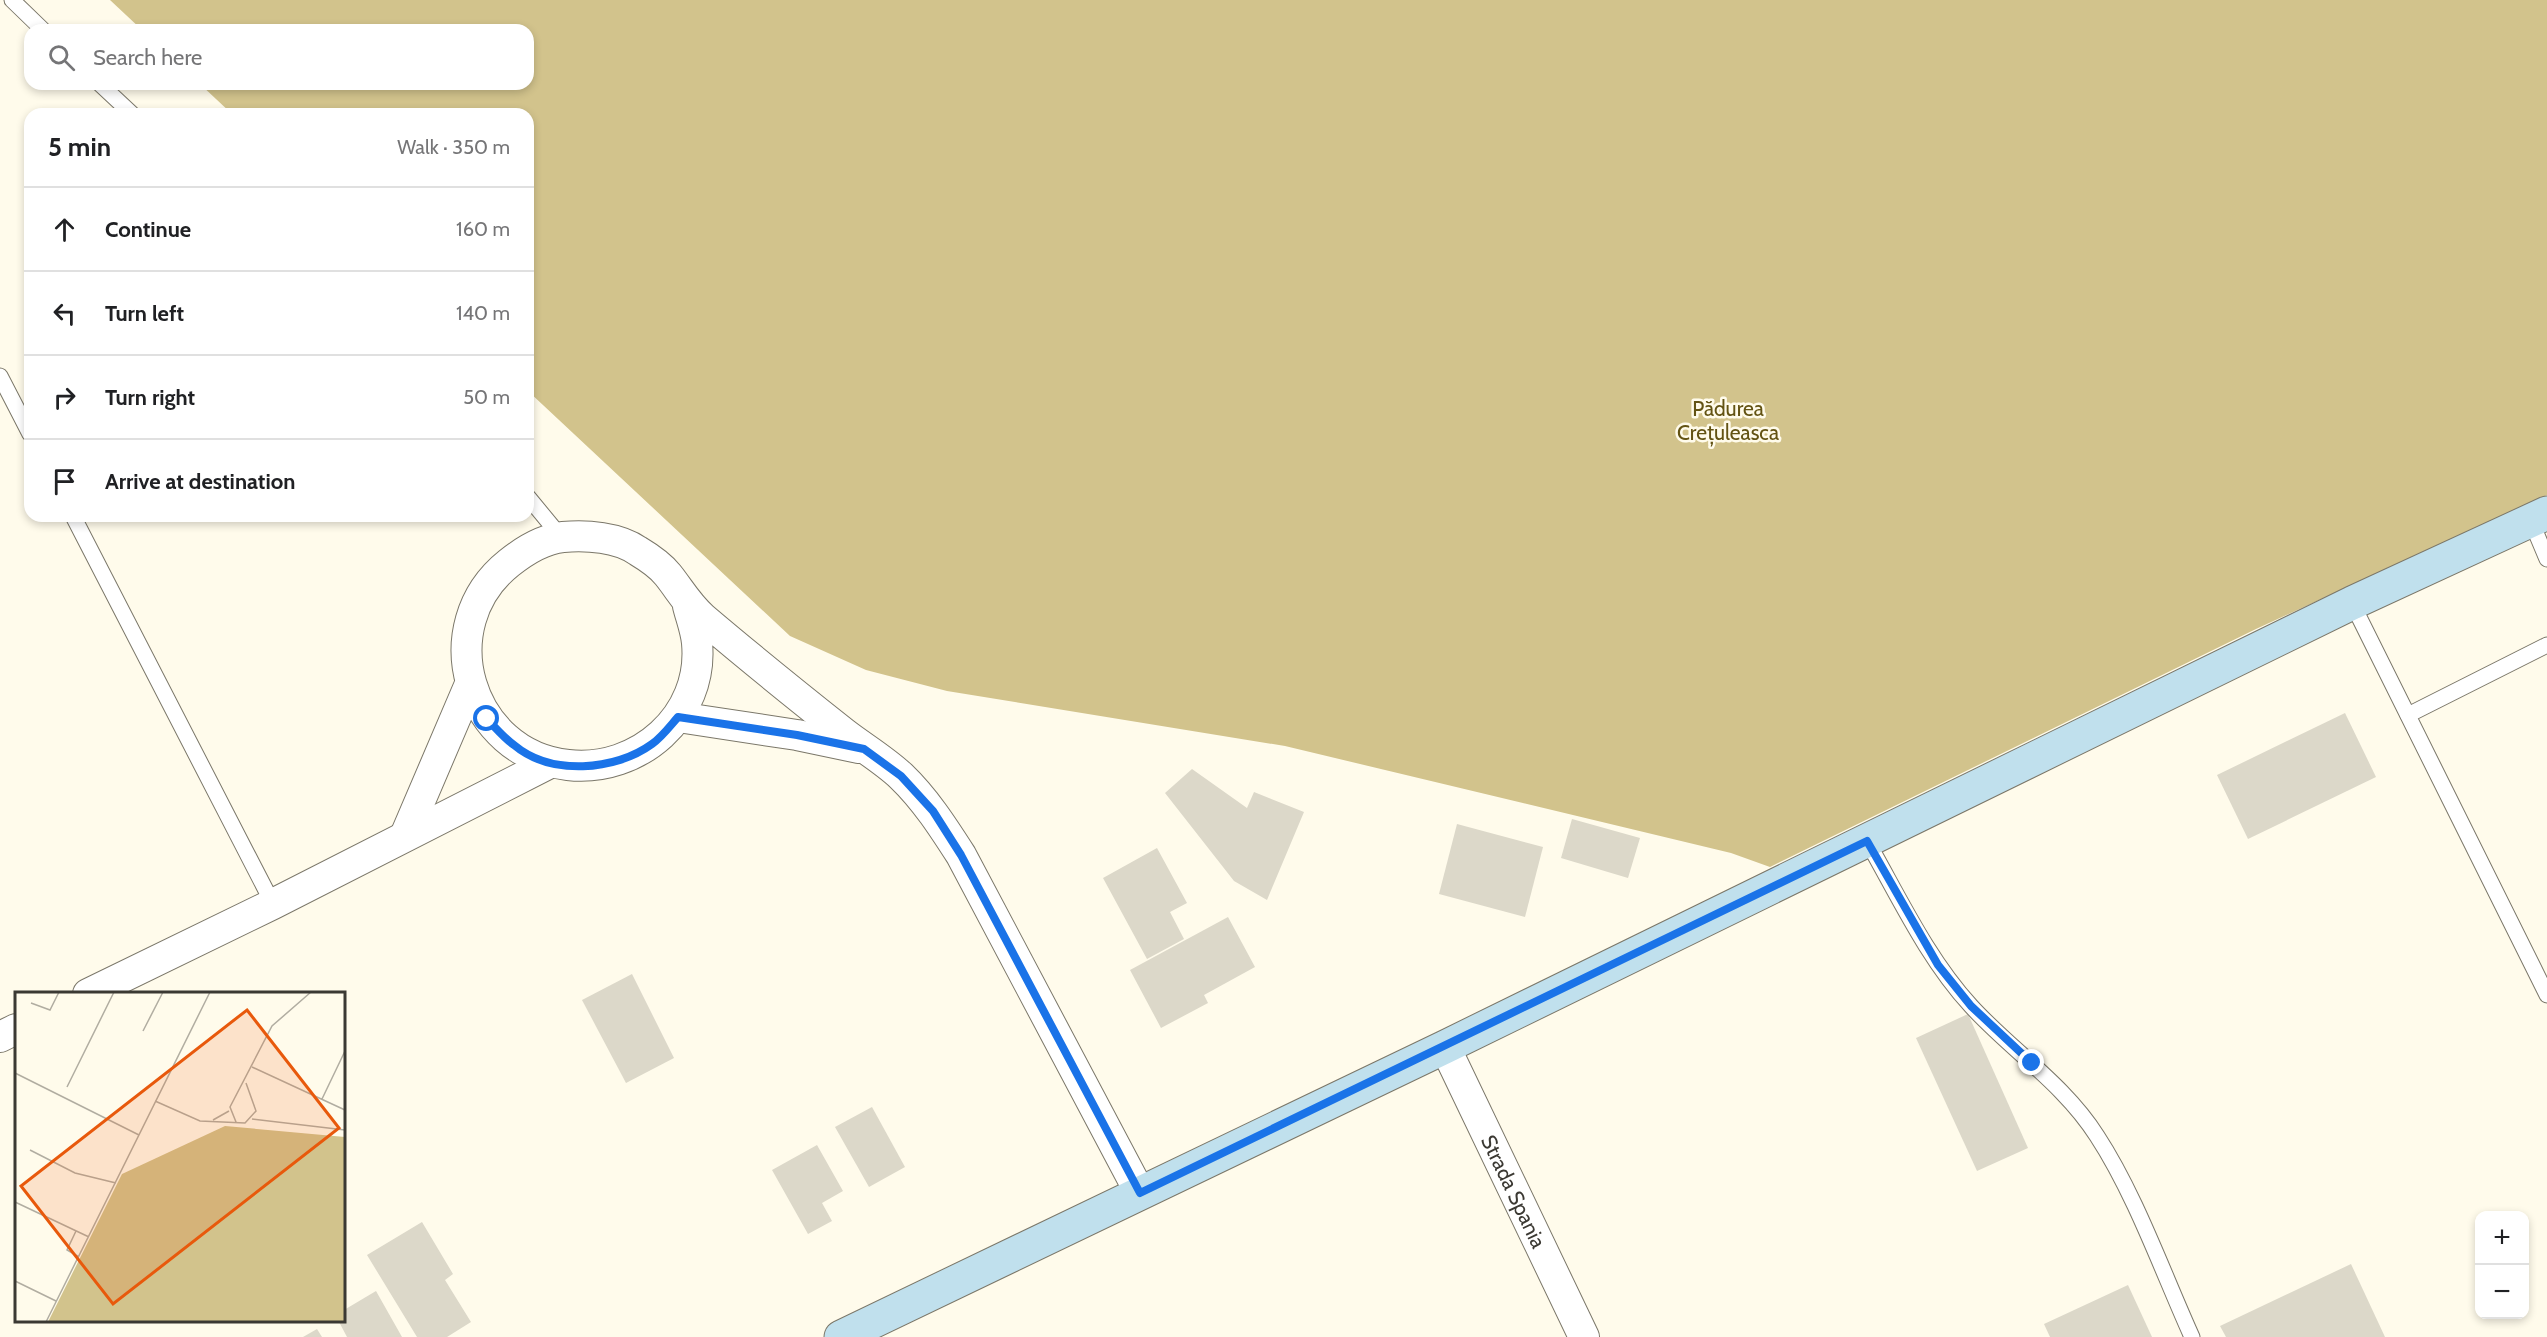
<!DOCTYPE html>
<meta charset="utf-8">
<style>
body{margin:0;font-family:Cabin,sans-serif;background:#f2f2f2;color:#202124}
.controls{position:absolute;right:18px;bottom:18px;display:grid;overflow:hidden;border-radius:12px;box-shadow:0 3px 9px #0003}
.controls button{width:54px;height:54px;display:grid;place-items:center;padding:0;border:0;border-bottom:2px solid #e0e0e0;background:#fff;color:#202124;font:30px sans-serif}
.stop{position:absolute;width:18px;height:18px;margin:-14px;border:4px solid #1a73e8;border-radius:50%;background:#fff}
.stop.end{background:#1a73e8;border-color:#fff;box-shadow:0 2px 6px #0008}
.list{margin:0;padding:0;list-style:none}
h2{display:flex;justify-content:space-between;align-items:center;height:78px;margin:0;padding:0 24px;font-size:26px}
h2 small{font-size:20px;font-weight:400;color:#757577}
.list li{display:grid;grid-template-columns:39px 1fr auto;gap:18px;align-items:center;box-sizing:border-box;height:84px;padding:0 24px;border-top:2px solid #e0e0e0}
.list b{display:block;font-size:22px;white-space:nowrap}
.list em{font-size:20px;font-style:normal;color:#757577}
.icon{flex:none;width:33px;height:33px;fill:none;stroke:currentColor;stroke-width:2;stroke-linecap:round;stroke-linejoin:round}
.map{position:relative;flex:none;width:2547px;height:1337px;overflow:hidden}
.search{position:absolute;background:#fff;box-shadow:0 3px 9px #0003;left:24px;top:24px;width:510px;height:66px;display:flex;align-items:center;gap:15px;box-sizing:border-box;padding:0 21px;border-radius:18px;color:#757577;font-size:22px}
.panel{position:absolute;background:#fff;box-shadow:0 3px 9px #0003;left:24px;top:108px;width:510px;height:414px;border-radius:18px}
.map>svg:first-child{display:block}
</style>
<div class="map">
<svg width="2547" height="1337" viewBox="0 0 2547 1337">
<rect width="100%" height="100%" fill="#fffbeb"/>
<polygon fill="#d2c38c" points="110,0 2547,0 2547,495 2256,629 1770,867 1731,853 1285,746 947,691 866,670 790,636 528,391 528,114 232,114 200,84 528,84 528,30 142,30"/>
<g fill="#dcd8c9">
<polygon points="2345,713 2376,777 2248,839 2217,775"/>
<polygon points="1192,769 1247,808 1254,792 1304,812 1267,900 1234,881 1165,793"/>
<polygon points="1572,819 1640,838 1628,878 1561,858"/>
<polygon points="1457,824 1543,847 1525,917 1439,894"/>
<polygon points="1157,848 1187,903 1170,912 1184,939 1147,959 1103,878"/>
<polygon points="1228,917 1255,967 1204,995 1208,1003 1161,1028 1130,970"/>
<polygon points="632,974 674,1058 626,1083 582,1000"/>
<polygon points="1968,1014 2028,1148 1977,1171 1916,1038"/>
<polygon points="872,1107 905,1167 869,1187 835,1127"/>
<polygon points="817,1145 843,1191 822,1203 832,1221 808,1234 772,1170"/>
<polygon points="422,1222 453,1274 445,1280 471,1322 447,1337 417,1337 367,1255"/>
<polygon points="2351,1264 2385,1337 2226,1337 2220,1326"/>
<polygon points="2128,1285 2152,1337 2050,1337 2044,1324"/>
<polygon points="376,1291 402,1337 347,1337 338,1320 344,1320 344,1310"/>
<polygon points="317,1329 322,1337 303,1337"/>
</g>
<g fill="none" stroke-linecap="round" stroke-linejoin="round">
<g stroke="#7b7769" stroke-width="17">
<g id="service">
<polyline points="12,0 43,30"/>
<polyline points="100,84 132,114"/>
<polyline points="0,376 30,434"/>
<polyline points="528,497 561,537"/>
<polyline points="73,516 273,904"/>
<polyline points="2531,521 2547,559"/>
<polyline points="2352,603 2547,995"/>
<polyline points="2408,715 2547,645"/>
<path d="M1867 841C1899 897 1927 958 1971 1006 2011 1050 2064 1084 2097 1136 2135 1194 2163 1273 2192 1337"/>
</g>
</g>
<g stroke="#7b7769" stroke-width="32">
<g id="minor">
<path d="M688 606C691 618 696 631 697 643 704 716 638 773 568 765 468 754 430 626 509 563 524 551 544 539 563 537 587 535 618 537 638 551 648 557 661 566 668 575 680 590 688 605 703 618 749 657 796 695 844 733 862 747 884 760 901 776 925 799 943 827 961 855L1140 1193"/>
<polyline points="678,717 797,735 859,748"/>
<polyline points="405,836 470,684"/>
<polyline points="88,994 273,904 550,763"/>
<polyline points="0,1037 16,1029"/>
<path id="s1" d="M1445 1047 1584 1337"/>
</g>
</g>
<g stroke="#7b7769" stroke-width="35">
<polyline id="secondary" points="841,1337 1445,1047 2352,603 2547,513"/>
</g>
<use href="#service" stroke="#fff" stroke-width="15"/>
<use href="#minor" stroke="#fff" stroke-width="30"/>
<use href="#secondary" stroke="#c0e0ed" stroke-width="33"/>
</g>
<g fill="none" stroke-linecap="round" stroke-linejoin="round">
<path stroke="#1a73e8" stroke-width="8" d="M487 719C496 728 504 738 514 745 551 776 615 771 652 744 662 737 670 726 678 717L797 735 864 749 901 776 933 811 961 855 1140 1193 1867 841 1938 965 1971 1006 2032 1063"/>
</g>
<g text-anchor="middle" dominant-baseline="central" stroke-width="5" stroke-linejoin="round" paint-order="stroke">
<g font-size="21" fill="#635313" stroke="#fffbeb">
<text x="1728" y="408">Pădurea<tspan x="1728" dy="24">Crețuleasca</tspan></text>
</g>
<g font-size="21" fill="#3b3933" stroke="#fffbeb">
<text stroke="none"><textPath href="#s1" startOffset="160">Strada Spania</textPath></text>
</g>
</g>
<g transform="translate(15 992)">
<rect width="330" height="330" fill="#fffbeb"/>
<path d="M210 134 330 145V330H33L107 182Z" fill="#d2c38c"/>
<path fill="none" stroke="#b1ada1" stroke-width="1.5" d="M16 11 35 18 44 0M128 39 148 0M237 75 330 118M0 81 124 143M52 95 99 0M307 107 330 59M140 109 185 129 230 131 241 119 231 91M237 127 330 138M198 128 214 119M221 130 215 115 257 34 296 0M15 158 60 181 101 191M0 210 74 245M61 239 52 258 64 265M0 289 41 309M31 330 195 0"/>
<path fill="#e8590c" fill-opacity="0.15" stroke="#e8590c" stroke-width="3" d="M232 18 324 136 98 312 6 194Z"/>
<rect width="330" height="330" fill="none" stroke="#3b3933" stroke-width="3"/>
</g>
</svg>
<div class="controls">
<button>+</button>
<button>−</button>
</div>
<div class="stop" style="left:487px;top:719px"></div>
<div class="stop end" style="left:2032px;top:1063px"></div>
<div class="search"><svg class="icon" aria-label="search" viewBox="0 0 24 24"><circle cx="10" cy="10" r="6"/><path d="M15 15l6 6"/></svg>Search here</div>
<section class="panel">
<h2>5 min<small>Walk · 350 m</small></h2>
<ul class="list">
<li><svg class="icon" aria-label="ahead" viewBox="0 0 24 24"><path d="M12 20V5M6 11l6-6 6 6"/></svg><div><b>Continue</b></div><em>160 m</em></li>
<li><svg class="icon" aria-label="left" viewBox="0 0 24 24"><path d="M17 20v-9H6M10 6l-5 5 5 5"/></svg><div><b>Turn left</b></div><em>140 m</em></li>
<li><svg class="icon" aria-label="right" viewBox="0 0 24 24"><path d="M7 20v-9h11M14 6l5 5-5 5"/></svg><div><b>Turn right</b></div><em>50 m</em></li>
<li><svg class="icon" aria-label="arrive" viewBox="0 0 24 24"><path d="M6 21V4h12l-3 4 3 4H6"/></svg><div><b>Arrive at destination</b></div></li>
</ul>
</section>
</div>
